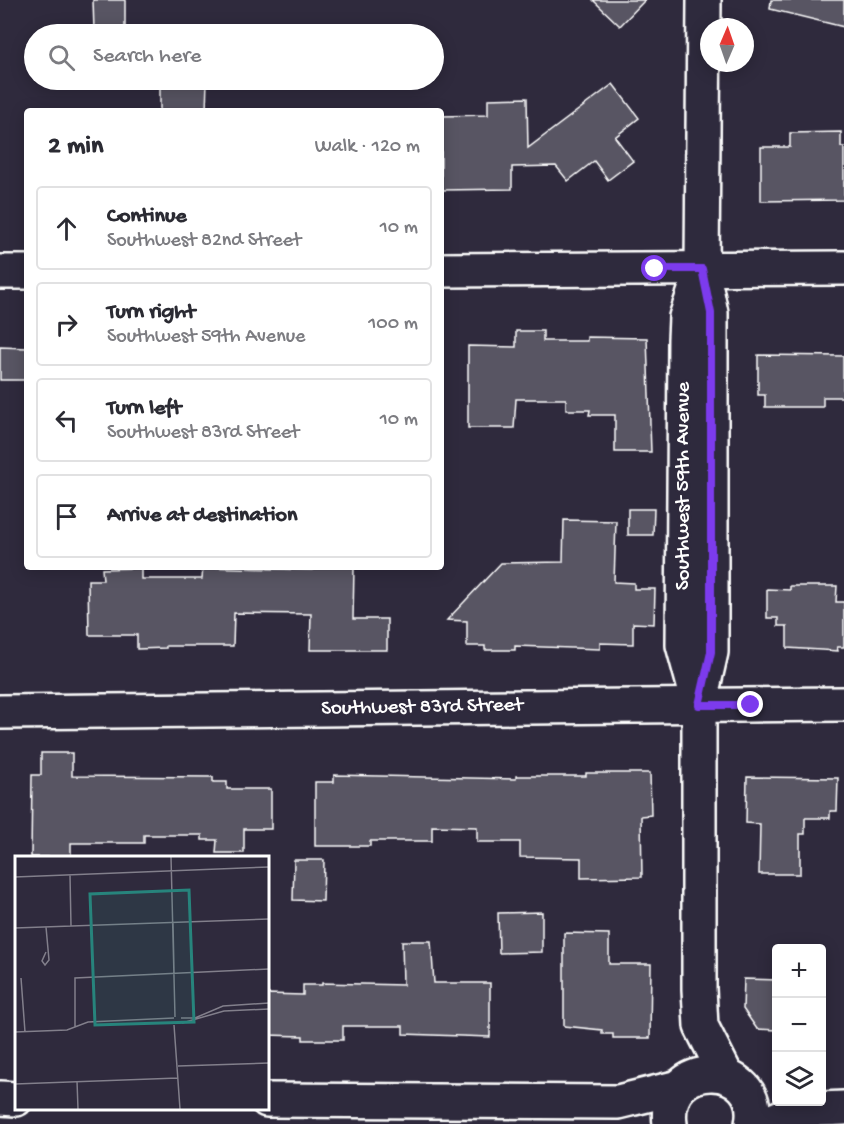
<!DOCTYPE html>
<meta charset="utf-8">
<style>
body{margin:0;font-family:"Gochi Hand",sans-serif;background:#f2f2f3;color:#2b2b33}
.controls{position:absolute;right:18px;bottom:18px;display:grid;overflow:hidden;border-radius:6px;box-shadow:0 3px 15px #0003}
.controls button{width:54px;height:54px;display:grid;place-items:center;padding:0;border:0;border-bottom:2px solid #e1e1e2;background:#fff;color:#2b2b33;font:30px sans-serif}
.compass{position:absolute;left:700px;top:18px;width:54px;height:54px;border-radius:50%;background:#fff;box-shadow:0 3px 15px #0003;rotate:2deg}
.stop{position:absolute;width:18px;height:18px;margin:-14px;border:4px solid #7c3aed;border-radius:50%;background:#fff}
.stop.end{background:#7c3aed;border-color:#fff;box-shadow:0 2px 6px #0008}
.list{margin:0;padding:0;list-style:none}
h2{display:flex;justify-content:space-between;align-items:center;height:78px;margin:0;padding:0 24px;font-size:26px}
h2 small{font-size:20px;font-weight:400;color:#7c7c81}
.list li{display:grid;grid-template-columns:39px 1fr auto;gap:18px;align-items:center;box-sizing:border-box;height:84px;margin:0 12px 12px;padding:0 12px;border:2px solid #e1e1e2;border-radius:6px}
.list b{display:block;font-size:22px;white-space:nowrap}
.list p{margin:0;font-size:20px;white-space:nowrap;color:#7c7c81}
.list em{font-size:20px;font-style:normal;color:#7c7c81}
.icon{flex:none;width:33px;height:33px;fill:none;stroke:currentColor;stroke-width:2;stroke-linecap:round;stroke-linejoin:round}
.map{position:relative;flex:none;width:844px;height:1124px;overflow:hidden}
.search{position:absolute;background:#fff;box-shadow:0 3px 15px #0003;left:24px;top:24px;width:420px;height:66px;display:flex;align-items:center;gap:15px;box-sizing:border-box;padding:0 21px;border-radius:33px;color:#7c7c81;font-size:22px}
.panel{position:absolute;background:#fff;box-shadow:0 3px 15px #0003;left:24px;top:108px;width:420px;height:462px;border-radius:6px}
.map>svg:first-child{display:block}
</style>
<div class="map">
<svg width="844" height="1124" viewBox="0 0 844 1124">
<rect width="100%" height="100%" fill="#2f2a3d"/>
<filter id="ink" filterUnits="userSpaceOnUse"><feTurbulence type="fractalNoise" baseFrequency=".0167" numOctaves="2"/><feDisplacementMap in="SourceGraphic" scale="12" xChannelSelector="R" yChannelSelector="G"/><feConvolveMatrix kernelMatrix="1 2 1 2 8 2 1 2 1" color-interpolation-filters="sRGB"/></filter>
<g filter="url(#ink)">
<g fill="#595564" stroke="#fff" stroke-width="1.5">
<polygon points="93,0 125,0 125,30 94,30"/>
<polygon points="593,0 645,0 620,26"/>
<polygon points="771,0 844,0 844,27 770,9"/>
<polygon points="160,80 207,81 206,111 160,111"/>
<polygon points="613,84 639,118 615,137 633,161 608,180 594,161 568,181 556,166 512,167 512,189 441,190 441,116 488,115 488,99 527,98 528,148"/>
<polygon points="841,132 841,147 844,147 844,200 761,201 761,147 790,147 790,133"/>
<polygon points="516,331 543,331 543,341 587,341 587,337 647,338 651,452 615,452 615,415 589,415 590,410 566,410 566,399 516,399 514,428 468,428 468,346 516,347"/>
<polygon points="0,347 27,348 27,380 0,380"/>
<polygon points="758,355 843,356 843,397 823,397 823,407 765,407 765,395 758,395"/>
<polygon points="628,509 654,509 653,535 628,535"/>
<polygon points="564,520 616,521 614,582 634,583 634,589 655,589 654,624 633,623 633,644 600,643 600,649 515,646 515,650 485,650 485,646 467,646 467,621 447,620 501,563 563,562"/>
<polygon points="203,567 312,570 312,567 354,567 353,619 387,619 387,650 310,650 311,614 234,613 233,646 166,646 166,648 137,649 137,635 89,635 88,580 103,580 102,569 141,568 141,579 202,579"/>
<polygon points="790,586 837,586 836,602 844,602 844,647 837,647 838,651 787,648 787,626 778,626 778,618 767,618 767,589 790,590"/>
<polygon points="41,753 72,753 72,776 213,777 213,782 227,782 227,789 271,789 271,829 244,829 244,853 216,853 217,840 202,840 202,835 144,835 144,843 71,843 71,857 31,857 32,775 41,775"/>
<polygon points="586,773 650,773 651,815 641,816 642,877 581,878 581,858 520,857 520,842 477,842 477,827 432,826 432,841 370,841 370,846 315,846 315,782 334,782 334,775 516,779 516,776 586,776"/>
<polygon points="747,777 838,778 837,811 830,811 830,818 805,818 805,834 800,834 800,874 759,874 760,824 746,823"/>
<polygon points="294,860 324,860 323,901 293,900"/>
<polygon points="542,912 542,952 499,953 498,913"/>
<polygon points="564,933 609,934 609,964 651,964 650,1038 613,1038 613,1034 602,1034 602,1030 564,1026"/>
<polygon points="402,941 431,941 434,983 490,983 490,1037 403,1034 403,1026 343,1026 343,1040 303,1040 303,1036 267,1035 267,994 303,995 303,985 322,985 322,983 403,985"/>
<polygon points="744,979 777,980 777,1030 757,1029 743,1009"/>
</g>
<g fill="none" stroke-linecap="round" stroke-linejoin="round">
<g stroke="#fff" stroke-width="38">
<g id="minor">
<polyline points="704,0 702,269 711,313 711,652 699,705 699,989 701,1026 726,1075"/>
<polyline points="441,270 844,268"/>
<polyline points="0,272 27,272"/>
<polyline points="698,700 683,645 685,339 686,317 702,270"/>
<polyline points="0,712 844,704"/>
<polyline points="0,1098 16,1099"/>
<polyline points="267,1100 618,1102 679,1087"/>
<path d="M670 1124C661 1055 765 1060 752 1124"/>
<polyline points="765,1124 798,1110 844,1108"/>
</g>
</g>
<use href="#minor" stroke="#2f2a3d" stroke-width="33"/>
</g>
</g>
<g fill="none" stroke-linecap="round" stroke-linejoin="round" filter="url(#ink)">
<polyline stroke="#7c3aed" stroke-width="8" points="655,269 702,269 711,313 711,652 699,705 751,705"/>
</g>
<g text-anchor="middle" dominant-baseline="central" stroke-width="4.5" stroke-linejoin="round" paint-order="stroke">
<g font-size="21" fill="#fff" stroke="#2f2a3d">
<text transform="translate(684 486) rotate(-90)">Southwest 59th Avenue</text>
<text transform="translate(422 708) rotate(-1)">Southwest 83rd Street</text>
</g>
</g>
<g transform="translate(15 856)">
<rect width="254" height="254" fill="#2f2a3d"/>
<path fill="none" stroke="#827f8b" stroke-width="1.5" d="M156 1 160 161M55 19 56 70M0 21 254 11M158 67 159 116M31 71 34 104 30 109 27 105 31 96M0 72 254 63M6 122 10 176M166 162H180L208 150 254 147M167 167 209 155 254 153M159 169 165 253M60 171V122L254 113M0 176 52 174 73 166 159 162M163 210 254 207M62 225 63 253M0 228 163 222"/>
<path fill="#27847c" fill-opacity="0.15" stroke="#27847c" stroke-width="3" d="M174 34 179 166 80 169 75 38Z"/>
<rect width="254" height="254" fill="none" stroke="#fff" stroke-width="3"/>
</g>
</svg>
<div class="controls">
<button>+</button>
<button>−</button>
<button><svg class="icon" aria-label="layers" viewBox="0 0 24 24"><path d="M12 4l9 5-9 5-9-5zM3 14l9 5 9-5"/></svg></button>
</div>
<svg class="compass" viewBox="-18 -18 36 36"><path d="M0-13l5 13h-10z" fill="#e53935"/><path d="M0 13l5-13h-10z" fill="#7c7c81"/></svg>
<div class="stop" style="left:655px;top:269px"></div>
<div class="stop end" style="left:751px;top:705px"></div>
<div class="search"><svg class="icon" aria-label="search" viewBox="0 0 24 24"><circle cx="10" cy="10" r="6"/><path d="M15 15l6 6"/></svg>Search here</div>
<section class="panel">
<h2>2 min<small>Walk · 120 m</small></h2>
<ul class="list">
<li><svg class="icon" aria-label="ahead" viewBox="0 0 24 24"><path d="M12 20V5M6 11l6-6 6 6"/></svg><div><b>Continue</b><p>Southwest 82nd Street</p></div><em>10 m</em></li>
<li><svg class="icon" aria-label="right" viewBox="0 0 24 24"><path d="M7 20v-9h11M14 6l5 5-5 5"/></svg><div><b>Turn right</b><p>Southwest 59th Avenue</p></div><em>100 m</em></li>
<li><svg class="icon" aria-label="left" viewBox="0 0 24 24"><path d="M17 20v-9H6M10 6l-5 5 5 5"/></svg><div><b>Turn left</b><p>Southwest 83rd Street</p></div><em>10 m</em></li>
<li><svg class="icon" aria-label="arrive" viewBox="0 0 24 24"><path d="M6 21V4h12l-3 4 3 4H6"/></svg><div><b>Arrive at destination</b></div></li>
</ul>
</section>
</div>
